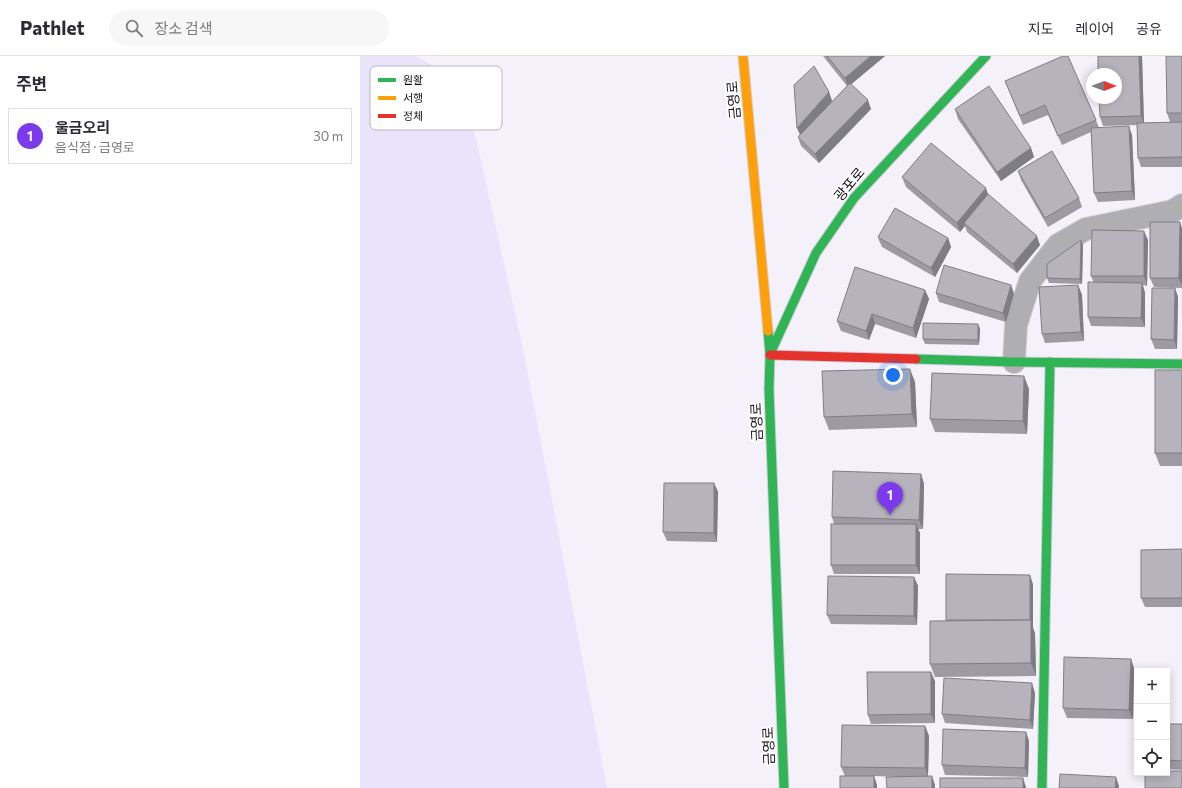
<!DOCTYPE html>
<html lang="ko">
<meta charset="utf-8">
<style>
body{margin:0;font-family:Commissioner,"Noto Sans KR",sans-serif;background:#f7f7f7;color:#2b2b33}
.controls{position:absolute;right:12px;bottom:12px;display:grid;overflow:hidden;border-radius:0px;box-shadow:0 2px 10px #0003}
.controls button{width:36px;height:36px;display:grid;place-items:center;padding:0;border:0;border-bottom:1px solid #e1e1e2;background:#fff;color:#2b2b33;font:20px sans-serif}
.compass{position:absolute;left:726px;top:12px;width:36px;height:36px;border-radius:50%;background:#fff;box-shadow:0 2px 10px #0003;rotate:90deg}
.you{position:absolute;left:533px;top:319px;width:14px;height:14px;margin:-10px;border:3px solid #fff;border-radius:50%;background:#1a73e8;box-shadow:0 0 0 6px #1a73e833}
.badge{display:grid;place-items:center;width:26px;height:26px;border-radius:50%;background:#7c3aed;color:#fff;font-size:13px;font-weight:700}
.pin{position:absolute;translate:-50% -33px;filter:drop-shadow(0 1px 2px #0008)}
.pin::after{content:'';position:absolute;top:21px;width:14px;height:12px;background:inherit;clip-path:polygon(0 0,100% 0,50% 100%)}
.list{margin:0;padding:0;list-style:none}
h2{display:flex;justify-content:space-between;align-items:center;height:52px;margin:0;padding:0 16px;font-size:17px}
h2 small{font-size:13px;font-weight:400;color:#7c7c81}
.list li{display:grid;grid-template-columns:26px 1fr auto;gap:12px;align-items:center;box-sizing:border-box;height:56px;margin:0 8px 8px;padding:0 8px;border:1px solid #e1e1e2;border-radius:0px}
.list b{display:block;font-size:15px;white-space:nowrap}
.list p{margin:0;font-size:13px;white-space:nowrap;color:#7c7c81}
.list em{font-size:13px;font-style:normal;color:#7c7c81}
.icon{flex:none;width:22px;height:22px;fill:none;stroke:currentColor;stroke-width:2;stroke-linecap:round;stroke-linejoin:round}
.map{position:relative;flex:none;width:822px;height:732px;overflow:hidden}
header{display:flex;align-items:center;gap:24px;box-sizing:border-box;height:56px;padding:0 20px;background:#fff;border-bottom:1px solid #e1e1e2}
header strong{font-size:19px}
nav{display:flex;gap:22px;margin-inline-start:auto;font-size:14px}
.search{width:280px;height:36px;background:#f7f7f7;display:flex;align-items:center;gap:10px;box-sizing:border-box;padding:0 14px;border-radius:22px;color:#7c7c81;font-size:15px}
main{display:flex}
aside{flex:1;background:#fff}
.map>svg:first-child{display:block}
</style>
<header>
<strong>Pathlet</strong>
<div class="search"><svg class="icon" aria-label="search" viewBox="0 0 24 24"><circle cx="10" cy="10" r="6"/><path d="M15 15l6 6"/></svg>장소 검색</div>
<nav><a>지도</a><a>레이어</a><a>공유</a></nav>
</header>
<main>
<aside>
<h2>주변<small></small></h2>
<ul class="list">
<li><span class="badge">1</span><div><b>울금오리</b><p>음식점 · 금영로</p></div><em>30 m</em></li>
</ul>
</aside>
<div class="map">
<svg width="822" height="732" viewBox="0 0 822 732">
<rect width="100%" height="100%" fill="#f4f1fb"/>
<polygon fill="#eae3fc" points="0,0 56,0 104,29 163,293 247,732 0,732"/>
<g fill="none" stroke-linecap="round" stroke-linejoin="round">
<g stroke="#d1ced6" stroke-width="24">
<polyline id="street" points="654,306 656,269 670,225 698,189 726,173 813,155 822,149"/>
</g>
<g stroke="#d1ced6" stroke-width="11">
<g id="fast">
<polyline points="408,275 410,299 409,333 424,732"/>
<polyline points="410,298 456,197 494,142 626,0"/>
<polyline points="556,303 654,306 822,308"/>
<polyline points="682,732 690,306"/>
</g>
</g>
<g stroke="#d1ced6" stroke-width="11">
<polyline id="slow" points="383,0 408,275"/>
</g>
<g stroke="#d1ced6" stroke-width="11">
<polyline id="jam" points="410,299 556,303"/>
</g>
<use href="#street" stroke="#afaeb3" stroke-width="22"/>
<use href="#fast" stroke="#30b455" stroke-width="9"/>
<use href="#slow" stroke="#ff9f0a" stroke-width="9"/>
<use href="#jam" stroke="#e5322d" stroke-width="9"/>
</g>
<g fill="#9d9aa3">
<polygon points="463,0 525,0 491,28 511,53 459,107 441,90 438,81 469,36 472,45 465,53 487,30"/>
<polygon points="782,0 784,67 822,66 822,111 781,111 778,102 777,69 743,70 740,61"/>
<polygon points="822,0 822,66 810,66 807,57"/>
<polygon points="645,25 736,64 739,72 772,79 775,144 738,146 734,137 731,76 702,89 688,59 663,69"/>
<polygon points="595,53 671,92 674,101 641,125 598,63"/>
<polygon points="658,115 719,142 722,151 688,171 661,124"/>
<polygon points="542,121 628,138 680,189 657,217 607,176 605,170 600,176 546,131"/>
<polygon points="822,172 822,232 794,231 790,222"/>
<polygon points="518,182 588,182 591,191 575,221 522,191"/>
<polygon points="721,184 723,189 722,228 689,227 687,222"/>
<polygon points="788,184 787,230 783,229 785,237 785,271 731,270 728,261 734,227 731,220"/>
<polygon points="651,229 654,238 646,266 579,246 576,237"/>
<polygon points="718,229 722,239 724,285 685,287 682,278"/>
<polygon points="815,232 818,241 817,293 795,293 791,283"/>
<polygon points="565,234 569,243 556,282 515,268 509,284 481,275 477,265"/>
<polygon points="618,268 620,273 619,289 565,288 563,283"/>
<polygon points="822,314 822,410 800,410 795,397"/>
<polygon points="555,326 557,371 469,374 464,361"/>
<polygon points="669,333 667,378 575,376 570,363"/>
<polygon points="561,418 564,428 563,473 558,473 560,477 560,518 474,518 471,509 474,468 472,461"/>
<polygon points="354,427 358,436 357,486 307,485 303,476"/>
<polygon points="822,493 822,551 785,551 781,542"/>
<polygon points="554,521 558,530 557,569 471,568 467,559"/>
<polygon points="673,528 673,572 675,577 676,620 575,621 570,608 587,565 586,564"/>
<polygon points="771,603 774,612 773,663 707,662 703,652"/>
<polygon points="575,625 575,667 511,668 508,659"/>
<polygon points="675,637 673,673 585,667 582,658"/>
<polygon points="807,668 822,668 822,714 807,713"/>
<polygon points="565,670 569,680 568,720 575,729 539,721 514,720 517,729 517,732 480,732 498,720 485,720 481,711"/>
<polygon points="666,676 669,685 668,721 585,719 582,709"/>
</g>
<g fill="#7f7d84">
<polygon points="511,0 525,0 488,31 485,22"/>
<polygon points="779,0 782,0 784,69 781,60"/>
<polygon points="469,36 472,45 441,81 437,72"/>
<polygon points="508,44 511,53 459,107 455,98"/>
<polygon points="769,70 772,79 775,144 772,135"/>
<polygon points="671,92 674,101 641,125 637,116"/>
<polygon points="626,132 629,141 604,167 605,170 600,176 597,167"/>
<polygon points="820,166 822,172 822,230 819,222"/>
<polygon points="784,175 788,184 787,230 784,220"/>
<polygon points="677,180 680,189 657,217 653,208"/>
<polygon points="588,182 591,191 575,221 571,212"/>
<polygon points="721,184 723,189 722,228 720,223"/>
<polygon points="782,227 785,237 785,271 781,262"/>
<polygon points="651,229 654,238 646,266 643,257"/>
<polygon points="718,229 722,239 724,285 721,276"/>
<polygon points="815,232 818,241 817,293 814,284"/>
<polygon points="565,234 569,243 556,282 553,272"/>
<polygon points="512,258 515,268 509,284 506,275"/>
<polygon points="618,268 620,273 619,289 618,284"/>
<polygon points="550,313 555,326 557,371 552,358"/>
<polygon points="664,320 669,333 667,378 663,365"/>
<polygon points="561,418 564,428 563,473 559,464"/>
<polygon points="354,427 358,436 357,486 354,477"/>
<polygon points="556,468 560,477 560,518 556,509"/>
<polygon points="670,519 673,528 673,572 675,577 676,620 671,607 670,564"/>
<polygon points="554,521 558,530 557,569 554,560"/>
<polygon points="771,603 774,612 773,663 769,654"/>
<polygon points="571,616 575,625 575,667 571,658"/>
<polygon points="672,627 675,637 673,673 670,664"/>
<polygon points="565,670 569,680 568,721 565,712"/>
<polygon points="666,676 669,685 668,721 665,712"/>
<polygon points="514,720 517,729 517,732 514,732"/>
<polygon points="572,720 575,729 575,732 572,732"/>
<polygon points="756,721 759,730 759,732 755,732"/>
<polygon points="663,722 666,731 666,732 663,732"/>
</g>
<g fill="#b6b3bd" stroke="#7f7d84">
<polygon points="467,0 511,0 485,22"/>
<polygon points="703,0 708,0 736,64 698,80 685,49 660,60 645,25"/>
<polygon points="738,0 779,0 781,60 740,61 739,42 756,42 756,18 738,18"/>
<polygon points="806,0 822,0 822,57 807,57"/>
<polygon points="454,10 469,36 437,72 434,29"/>
<polygon points="490,27 508,44 455,98 438,81"/>
<polygon points="629,30 671,92 637,116 595,53"/>
<polygon points="822,66 822,101 778,102 777,67"/>
<polygon points="769,70 772,135 734,137 731,72"/>
<polygon points="571,87 626,132 597,167 542,121"/>
<polygon points="692,95 719,142 685,162 658,115"/>
<polygon points="628,138 677,180 653,208 604,167"/>
<polygon points="535,152 588,182 571,212 518,181"/>
<polygon points="790,166 820,166 819,222 790,222"/>
<polygon points="732,174 784,175 784,220 731,220"/>
<polygon points="721,184 720,223 687,222 687,208"/>
<polygon points="584,209 651,229 643,257 576,237"/>
<polygon points="495,211 565,234 553,272 512,258 506,275 477,265"/>
<polygon points="728,226 782,227 781,262 728,261"/>
<polygon points="718,229 721,276 682,278 679,231"/>
<polygon points="792,232 815,232 814,284 791,283"/>
<polygon points="563,267 618,268 618,284 563,283"/>
<polygon points="550,313 552,358 464,361 462,315"/>
<rect x="795" y="314" width="27" height="83"/>
<polygon points="572,317 664,320 663,365 570,363"/>
<polygon points="473,415 561,418 559,464 472,461"/>
<polygon points="304,427 354,427 354,477 303,476"/>
<rect x="471" y="468" width="85" height="41"/>
<polygon points="822,493 822,542 781,542 781,494"/>
<polygon points="586,518 670,519 670,564 586,564"/>
<polygon points="468,520 554,521 554,560 467,559"/>
<polygon points="671,564 671,607 570,608 570,565"/>
<polygon points="704,601 771,603 769,654 703,652"/>
<polygon points="507,616 571,616 571,658 508,659"/>
<polygon points="584,622 672,627 670,664 582,658"/>
<polygon points="807,668 822,668 822,705 807,704"/>
<polygon points="482,669 565,670 565,712 481,711"/>
<polygon points="583,673 666,676 665,712 582,709"/>
<polygon points="807,715 822,715 822,732 785,732 785,717 807,717"/>
<polygon points="700,718 756,721 755,732 699,732"/>
<rect x="480" y="720" width="34" height="12"/>
<polygon points="572,720 572,732 527,732 526,721"/>
<rect x="580" y="722" width="83" height="10"/>
</g>
<g text-anchor="middle" dominant-baseline="central" stroke-width="3.5" stroke-linejoin="round" paint-order="stroke">
<g font-size="14" fill="#15121b" stroke="#fff">
<text transform="translate(373 44) rotate(-95)">금영로</text>
<text transform="translate(489 128) rotate(-50)">광포로</text>
<text transform="translate(396 366) rotate(-92)">금영로</text>
<text transform="translate(408 690) rotate(-92)">금영로</text>
</g>
</g>
<rect x="10" y="10" width="132" height="64" rx="6" fill="#fff" stroke="#b9b8bb" stroke-width="1"/>
<rect x="18" y="22" width="18" height="4" fill="#30b455"/>
<rect x="18" y="40" width="18" height="4" fill="#ff9f0a"/>
<rect x="18" y="58" width="18" height="4" fill="#e5322d"/>
<g font-size="11" fill="#15121b">
<text x="43" y="28">원활</text>
<text x="43" y="46">서행</text>
<text x="43" y="64">정체</text>
</g>
</svg>
<div class="controls">
<button>+</button>
<button>−</button>
<button><svg class="icon" aria-label="locate" viewBox="0 0 24 24"><circle cx="12" cy="12" r="6"/><path d="M12 2v4M12 18v4M2 12h4M18 12h4"/></svg></button>
</div>
<svg class="compass" viewBox="-18 -18 36 36"><path d="M0-13l5 13h-10z" fill="#e53935"/><path d="M0 13l5-13h-10z" fill="#7c7c81"/></svg>
<div class="you"></div>
<div class="pin badge" style="left:530px;top:459px">1</div>
</div>
</main>
